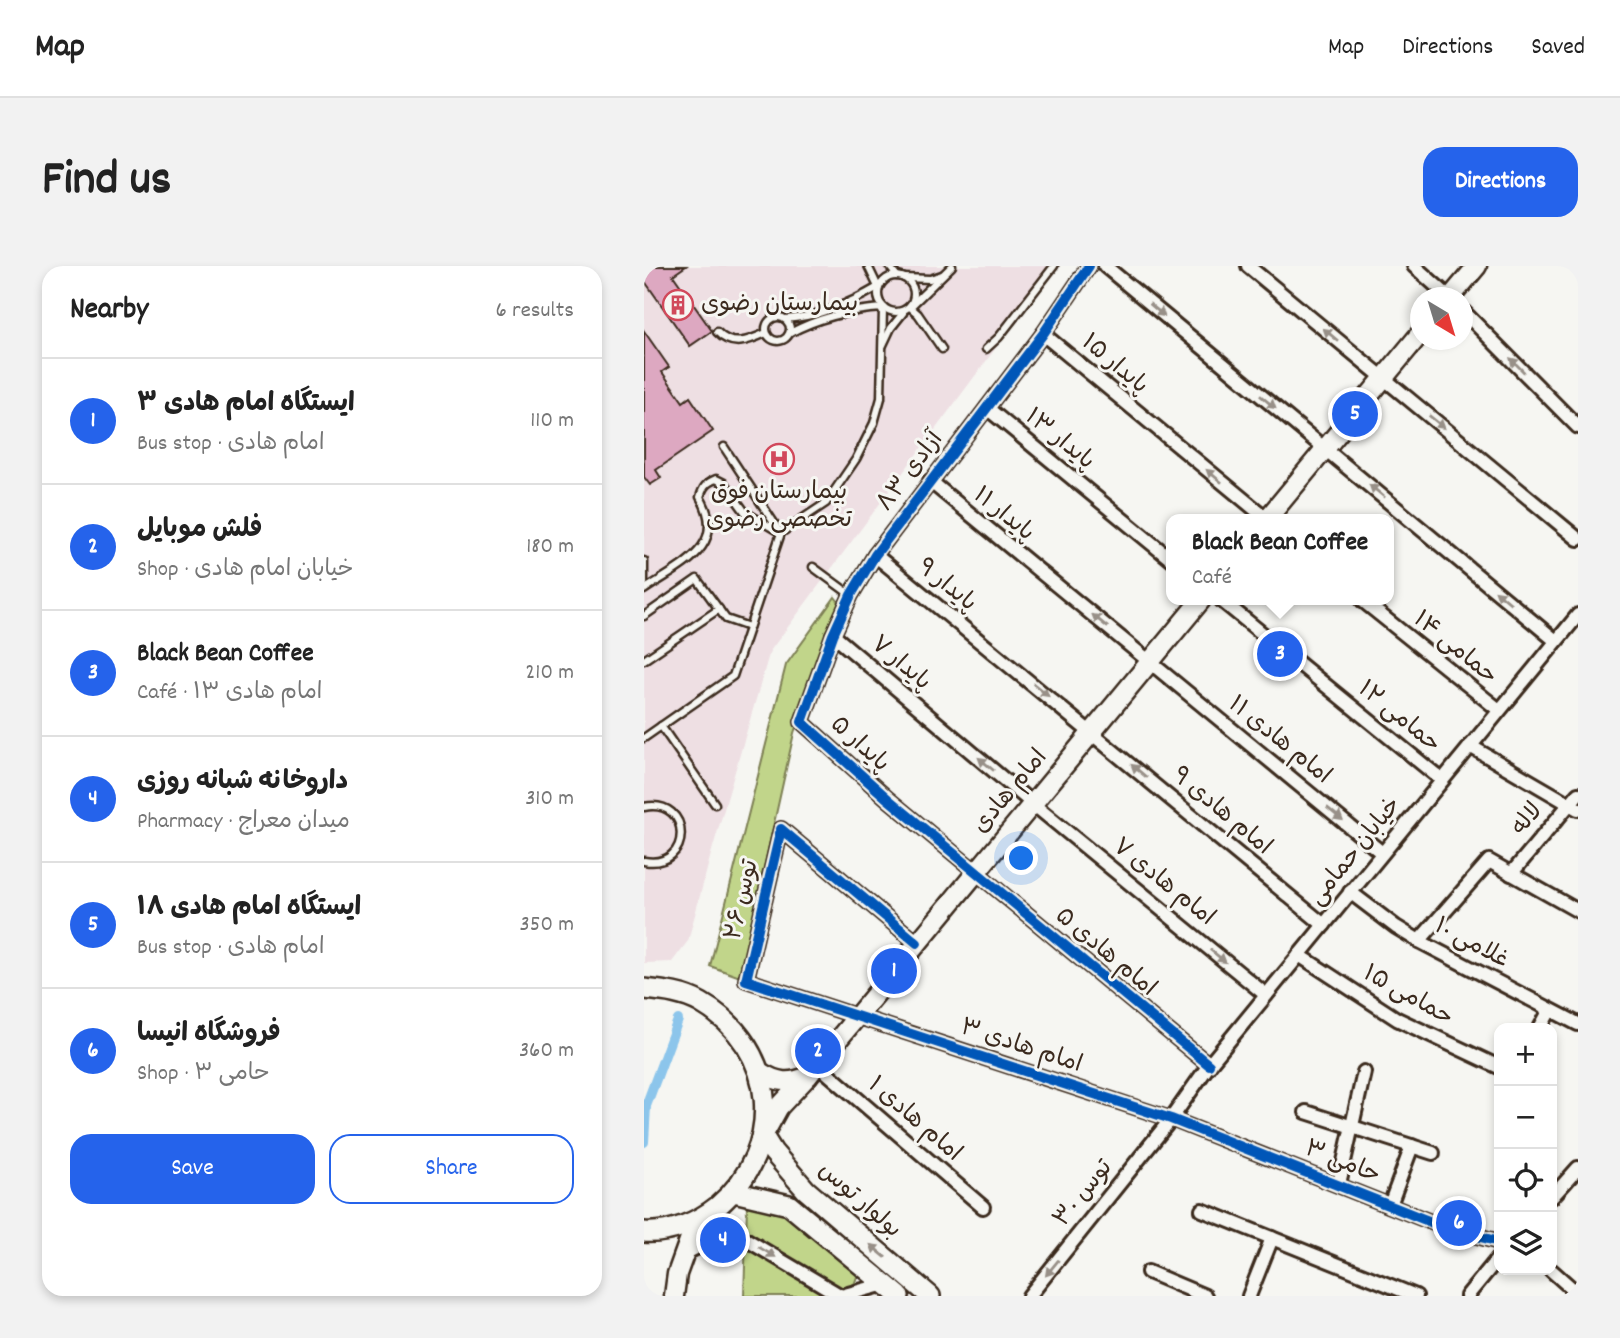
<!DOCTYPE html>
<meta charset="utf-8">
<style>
body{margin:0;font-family:Dekko,"Playpen Sans Arabic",sans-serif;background:#f2f2f2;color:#222}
.controls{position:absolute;right:21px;bottom:21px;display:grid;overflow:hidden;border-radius:14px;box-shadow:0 4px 10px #0003}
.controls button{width:63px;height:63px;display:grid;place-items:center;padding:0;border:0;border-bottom:2px solid #e0e0e0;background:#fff;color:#222;font:35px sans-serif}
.compass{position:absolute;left:766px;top:21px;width:63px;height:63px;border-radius:50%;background:#fff;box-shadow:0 4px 10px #0003;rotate:142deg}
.you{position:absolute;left:378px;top:593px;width:24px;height:24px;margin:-18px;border:5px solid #fff;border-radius:50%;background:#1a73e8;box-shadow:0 0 0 10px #1a73e833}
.badge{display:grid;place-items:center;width:46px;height:46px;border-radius:50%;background:#2563eb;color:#fff;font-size:23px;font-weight:700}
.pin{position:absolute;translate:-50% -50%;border:4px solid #fff;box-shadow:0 2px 7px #0006}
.popup{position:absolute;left:522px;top:248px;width:228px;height:91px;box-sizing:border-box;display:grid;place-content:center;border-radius:14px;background:#fff;filter:drop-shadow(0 2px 5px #0005);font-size:23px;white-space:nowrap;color:#767676}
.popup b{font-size:26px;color:#222}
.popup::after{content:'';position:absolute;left:50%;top:100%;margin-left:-14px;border:14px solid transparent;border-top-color:#fff}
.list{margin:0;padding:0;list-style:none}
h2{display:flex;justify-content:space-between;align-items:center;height:91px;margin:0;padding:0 28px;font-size:30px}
h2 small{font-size:23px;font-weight:400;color:#767676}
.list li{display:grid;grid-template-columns:46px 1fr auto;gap:21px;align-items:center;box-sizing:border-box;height:126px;padding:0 28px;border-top:2px solid #e0e0e0}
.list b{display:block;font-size:26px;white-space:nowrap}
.list p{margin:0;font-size:23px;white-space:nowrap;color:#767676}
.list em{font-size:23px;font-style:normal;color:#767676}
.actions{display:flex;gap:14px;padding:21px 28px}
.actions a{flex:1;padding:16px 0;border:2px solid #2563eb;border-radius:21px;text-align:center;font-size:24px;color:#2563eb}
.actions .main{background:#2563eb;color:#fff}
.icon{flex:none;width:38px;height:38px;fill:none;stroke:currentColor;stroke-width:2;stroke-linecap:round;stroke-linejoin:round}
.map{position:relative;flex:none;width:934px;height:1030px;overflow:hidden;border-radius:21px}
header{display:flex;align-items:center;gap:42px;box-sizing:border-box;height:98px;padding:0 35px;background:#fff;border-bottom:2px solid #e0e0e0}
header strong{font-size:33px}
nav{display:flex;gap:38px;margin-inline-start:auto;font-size:24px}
.intro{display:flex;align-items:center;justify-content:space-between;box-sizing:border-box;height:168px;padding:0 42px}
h1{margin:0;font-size:49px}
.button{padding:18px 32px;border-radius:21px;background:#2563eb;color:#fff;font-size:24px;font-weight:700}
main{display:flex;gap:42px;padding:0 42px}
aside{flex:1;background:#fff;border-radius:21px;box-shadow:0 4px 10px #0003}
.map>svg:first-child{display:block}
</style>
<header>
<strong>Map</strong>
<nav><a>Map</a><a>Directions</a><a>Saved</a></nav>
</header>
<div class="intro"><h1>Find us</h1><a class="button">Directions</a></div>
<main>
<aside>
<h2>Nearby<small>6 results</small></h2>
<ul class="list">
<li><span class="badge">1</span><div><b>ایستگاه امام هادی ۳</b><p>Bus stop · امام هادی</p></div><em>110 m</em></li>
<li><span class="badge">2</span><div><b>فلش موبایل</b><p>Shop · خیابان امام هادی</p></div><em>180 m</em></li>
<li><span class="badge">3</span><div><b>Black Bean Coffee</b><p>Café · امام هادی ۱۳</p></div><em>210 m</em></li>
<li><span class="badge">4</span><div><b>داروخانه شبانه روزی</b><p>Pharmacy · میدان معراج</p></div><em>310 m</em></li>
<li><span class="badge">5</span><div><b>ایستگاه امام هادی ۱۸</b><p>Bus stop · امام هادی</p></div><em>350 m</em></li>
<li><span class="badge">6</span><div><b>فروشگاه انیسا</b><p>Shop · حامی ۳</p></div><em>360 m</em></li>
</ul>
<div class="actions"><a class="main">Save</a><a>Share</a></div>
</aside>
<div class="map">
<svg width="934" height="1030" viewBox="0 0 934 1030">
<rect width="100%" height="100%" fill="#f6f6f2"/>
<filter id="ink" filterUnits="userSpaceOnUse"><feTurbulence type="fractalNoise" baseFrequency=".0143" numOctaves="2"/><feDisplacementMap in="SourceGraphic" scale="14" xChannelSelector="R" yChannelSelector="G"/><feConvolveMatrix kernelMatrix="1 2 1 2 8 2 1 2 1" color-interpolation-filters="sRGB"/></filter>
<g filter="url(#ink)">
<polygon fill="#eedfe3" points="0,0 413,0 126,385 67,588 44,675 28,696 0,697"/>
<g fill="#c1d58a" stroke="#7e8054" stroke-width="2">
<polygon points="191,331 195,336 150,467 96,711 66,700 142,399"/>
<polygon points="103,940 140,945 215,1005 206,1030 100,1030"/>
</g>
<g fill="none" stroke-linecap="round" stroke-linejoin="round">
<polyline stroke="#8cc5eb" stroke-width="10" points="0,876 2,840 34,754"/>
</g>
<g fill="#dda8c1" stroke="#3b2a1e" stroke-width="2">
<polygon points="0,0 42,0 29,9 68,65 46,80 0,14"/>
<polygon points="0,65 25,101 18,106 39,136 46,131 69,165 12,204 17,212 6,219 0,211"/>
</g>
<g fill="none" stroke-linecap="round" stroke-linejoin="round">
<g stroke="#3b2a1e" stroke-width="11">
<g id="lane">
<polyline points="245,0 253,10"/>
<circle cx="252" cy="28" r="18"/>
<polyline points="260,12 286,13 298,9"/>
<circle cx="134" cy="63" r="12"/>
<path d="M141 53C173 51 207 37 234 21L224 0"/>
<path d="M73 66C88 82 104 75 122 67"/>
<polyline points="239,79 247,62 259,47"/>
<polyline points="298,83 274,48 266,41 308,0"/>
<polyline points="342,83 355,71 410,0"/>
<polyline points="80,181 136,266"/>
<polyline points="0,295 0,317"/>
<polyline points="169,301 207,329"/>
<path d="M0 324C35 300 86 281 56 231 59 221 62 217 72 213L80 217 101 246 137 267"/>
<polyline points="0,350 53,313 82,353 105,361"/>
<polyline points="0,394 75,343"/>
<polyline points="17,460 71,538"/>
<path d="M0 472 89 410 137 267 182 237 212 193 230 157 237 132 239 42C208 44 174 52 146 67"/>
<path d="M0 541C49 531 49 604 0 595"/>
</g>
</g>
<g stroke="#3b2a1e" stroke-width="18">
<g id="street">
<polyline points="445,0 399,68 231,289 207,329 189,369 158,456 244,533 565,799"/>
<polyline points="461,0 912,375"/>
<polyline points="604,0 934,273"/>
<polyline points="770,0 806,32"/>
<polyline points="818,44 934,161"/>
<polyline points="399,68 623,253"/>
<polyline points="343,142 528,294"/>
<polyline points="286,215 738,587"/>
<polyline points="231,289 680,659"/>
<polyline points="577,334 798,514"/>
<polyline points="718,334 855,444"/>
<polyline points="189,369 389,538 622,729"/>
<polyline points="826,480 934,543"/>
<polyline points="867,608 934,528"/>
<polyline points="706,626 752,661 775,675 934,758"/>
<polyline points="775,675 845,595 934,645"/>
<polyline points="273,677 137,563 102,714 527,853 797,960 855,976"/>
<polyline points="655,689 753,753 855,801"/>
<polyline points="896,762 906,744"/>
<polyline points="173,798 339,941"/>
<polyline points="662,846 789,887"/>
<polyline points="695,918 720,806"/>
<polyline points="908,931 934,902"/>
<polyline points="746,939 768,880"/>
<polyline points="558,944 772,1030"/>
<polyline points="40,988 78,969 93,968 197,1030 241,1018"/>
<polyline points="907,1004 934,1028"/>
<polyline points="504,1006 561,1030"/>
<polyline points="385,1030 527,853 565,799 934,349"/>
<polyline points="605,1030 628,972"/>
<polyline points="823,1030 855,991"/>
</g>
</g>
<g stroke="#3b2a1e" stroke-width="23">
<g id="secondary">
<polyline points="806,32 833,0"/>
<polyline points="623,253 776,68"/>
<path d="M116 806C134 817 145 818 164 810"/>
<polyline points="119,870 135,841 164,810 557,334"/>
<polyline points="30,1030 33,1008 52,955"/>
</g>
</g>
<g stroke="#3b2a1e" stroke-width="24">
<g id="primary">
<path d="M0 723C19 725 40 727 57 737 135 782 142 882 74 940 54 956 26 968 0 966"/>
<polyline points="119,870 129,886 162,924 286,1030"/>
<polyline points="90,926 145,939 255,1030"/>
</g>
</g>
<use href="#lane" stroke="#f6f6f2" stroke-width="6"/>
<use href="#street" stroke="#f6f6f2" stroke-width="12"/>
<use href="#secondary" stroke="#f6f6f2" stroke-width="18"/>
<use href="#primary" stroke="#f6f6f2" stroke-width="19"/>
<g stroke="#f6f6f2" stroke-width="15">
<g id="cycleway">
<polyline points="445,0 399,68 231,289 207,329 189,369 158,456 244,533 565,799"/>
<polyline points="273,677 137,563 102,714 527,853 797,960 855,976"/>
</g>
</g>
<use href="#cycleway" stroke="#0057b8" stroke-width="10"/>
</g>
<defs><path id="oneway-solid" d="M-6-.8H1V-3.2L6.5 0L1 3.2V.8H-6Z" transform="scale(1.75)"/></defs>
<g fill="#989088">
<use href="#oneway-solid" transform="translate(513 44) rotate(40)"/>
<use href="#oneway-solid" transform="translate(687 69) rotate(-140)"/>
<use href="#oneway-solid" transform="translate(873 99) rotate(-135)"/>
<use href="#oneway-solid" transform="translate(624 136) rotate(40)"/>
<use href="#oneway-solid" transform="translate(793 156) rotate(39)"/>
<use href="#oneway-solid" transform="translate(570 210) rotate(-140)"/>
<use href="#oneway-solid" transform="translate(733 225) rotate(-140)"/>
<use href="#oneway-solid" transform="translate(859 331) rotate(-140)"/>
<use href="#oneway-solid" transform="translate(456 355) rotate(-141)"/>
<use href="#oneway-solid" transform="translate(397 424) rotate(39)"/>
<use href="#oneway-solid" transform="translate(342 498) rotate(-140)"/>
<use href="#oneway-solid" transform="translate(495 505) rotate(-140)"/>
<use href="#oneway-solid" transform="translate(691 548) rotate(39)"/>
<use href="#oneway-solid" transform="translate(574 690) rotate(39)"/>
<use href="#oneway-solid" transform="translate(234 985) rotate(-140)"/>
<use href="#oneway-solid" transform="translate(123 986) rotate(31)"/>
<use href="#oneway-solid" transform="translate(408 1002) rotate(129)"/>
</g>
</g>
<defs>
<g id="building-ring" transform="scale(1.575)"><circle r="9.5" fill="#f6f6f2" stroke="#d1495b" stroke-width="1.5"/><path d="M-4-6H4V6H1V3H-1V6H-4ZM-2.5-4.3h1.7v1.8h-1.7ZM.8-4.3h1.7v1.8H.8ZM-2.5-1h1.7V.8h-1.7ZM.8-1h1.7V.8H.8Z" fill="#d1495b"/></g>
<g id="hospital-ring" transform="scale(1.575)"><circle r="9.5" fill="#f6f6f2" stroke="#d1495b" stroke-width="1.5"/><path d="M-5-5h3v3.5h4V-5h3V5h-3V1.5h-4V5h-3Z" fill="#d1495b"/></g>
</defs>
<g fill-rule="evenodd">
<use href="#building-ring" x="34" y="39"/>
<use href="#hospital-ring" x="135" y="193"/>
</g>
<g text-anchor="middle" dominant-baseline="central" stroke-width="6" stroke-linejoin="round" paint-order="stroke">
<g font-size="24" fill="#3b2a1e" stroke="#f6f6f2" text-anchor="start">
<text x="57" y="39">بیمارستان رضوی</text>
<text x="135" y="227" text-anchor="middle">بیمارستان فوق<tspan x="135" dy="28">تخصصی رضوی</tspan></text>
</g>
<g font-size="24" fill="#3b2a1e" stroke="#f6f6f2">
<text transform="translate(470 99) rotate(40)">پایدار ۱۵</text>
<text transform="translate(415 174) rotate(39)">پایدار ۱۳</text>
<text transform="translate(267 206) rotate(-53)">آزادی ۸۳</text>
<text transform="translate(359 249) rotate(39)">پایدار ۱۱</text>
<text transform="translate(302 320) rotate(39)">پایدار ۹</text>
<text transform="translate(810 382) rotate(39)">حمامی ۱۴</text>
<text transform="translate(256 398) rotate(40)">پایدار ۷</text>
<text transform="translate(754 451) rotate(39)">حمامی ۱۲</text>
<text transform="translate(635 475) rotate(39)">امام هادی ۱۱</text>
<text transform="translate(215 479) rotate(42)">پایدار ۵</text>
<text transform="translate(367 526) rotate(-50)">امام هادی</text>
<text transform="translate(577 546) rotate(40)">امام هادی ۹</text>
<text transform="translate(884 554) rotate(-50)">لاله</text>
<text transform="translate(712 586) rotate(-51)">خیابان حمامی</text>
<text transform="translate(519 617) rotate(39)">امام هادی ۷</text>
<text transform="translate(99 634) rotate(-77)">توس ۲۶</text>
<text transform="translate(827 678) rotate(28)">غلامی ۱۰</text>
<text transform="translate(461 687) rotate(40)">امام هادی ۵</text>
<text transform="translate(763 730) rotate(29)">حمامی ۱۵</text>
<text transform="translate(377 781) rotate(18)">امام هادی ۳</text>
<text transform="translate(270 854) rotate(41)">امام هادی ۱</text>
<text transform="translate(698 897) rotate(22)">حامی ۳</text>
<text transform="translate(440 928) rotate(-51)">توس ۳۰</text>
<text transform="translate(215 935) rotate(41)">بولوار توس</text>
</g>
</g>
</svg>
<div class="controls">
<button>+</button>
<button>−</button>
<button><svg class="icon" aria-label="locate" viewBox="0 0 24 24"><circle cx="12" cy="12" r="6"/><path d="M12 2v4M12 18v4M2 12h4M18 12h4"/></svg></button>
<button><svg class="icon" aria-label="layers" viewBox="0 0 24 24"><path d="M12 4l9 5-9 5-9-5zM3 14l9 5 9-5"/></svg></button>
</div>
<svg class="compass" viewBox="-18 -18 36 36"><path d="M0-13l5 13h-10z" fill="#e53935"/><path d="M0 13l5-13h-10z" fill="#767676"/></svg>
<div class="you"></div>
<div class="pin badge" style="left:250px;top:705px">1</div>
<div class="pin badge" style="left:174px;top:785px">2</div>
<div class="pin badge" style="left:636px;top:388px">3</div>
<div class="popup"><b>Black Bean Coffee</b>Café</div>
<div class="pin badge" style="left:79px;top:974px">4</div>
<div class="pin badge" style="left:711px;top:148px">5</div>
<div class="pin badge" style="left:815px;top:957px">6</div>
</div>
</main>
